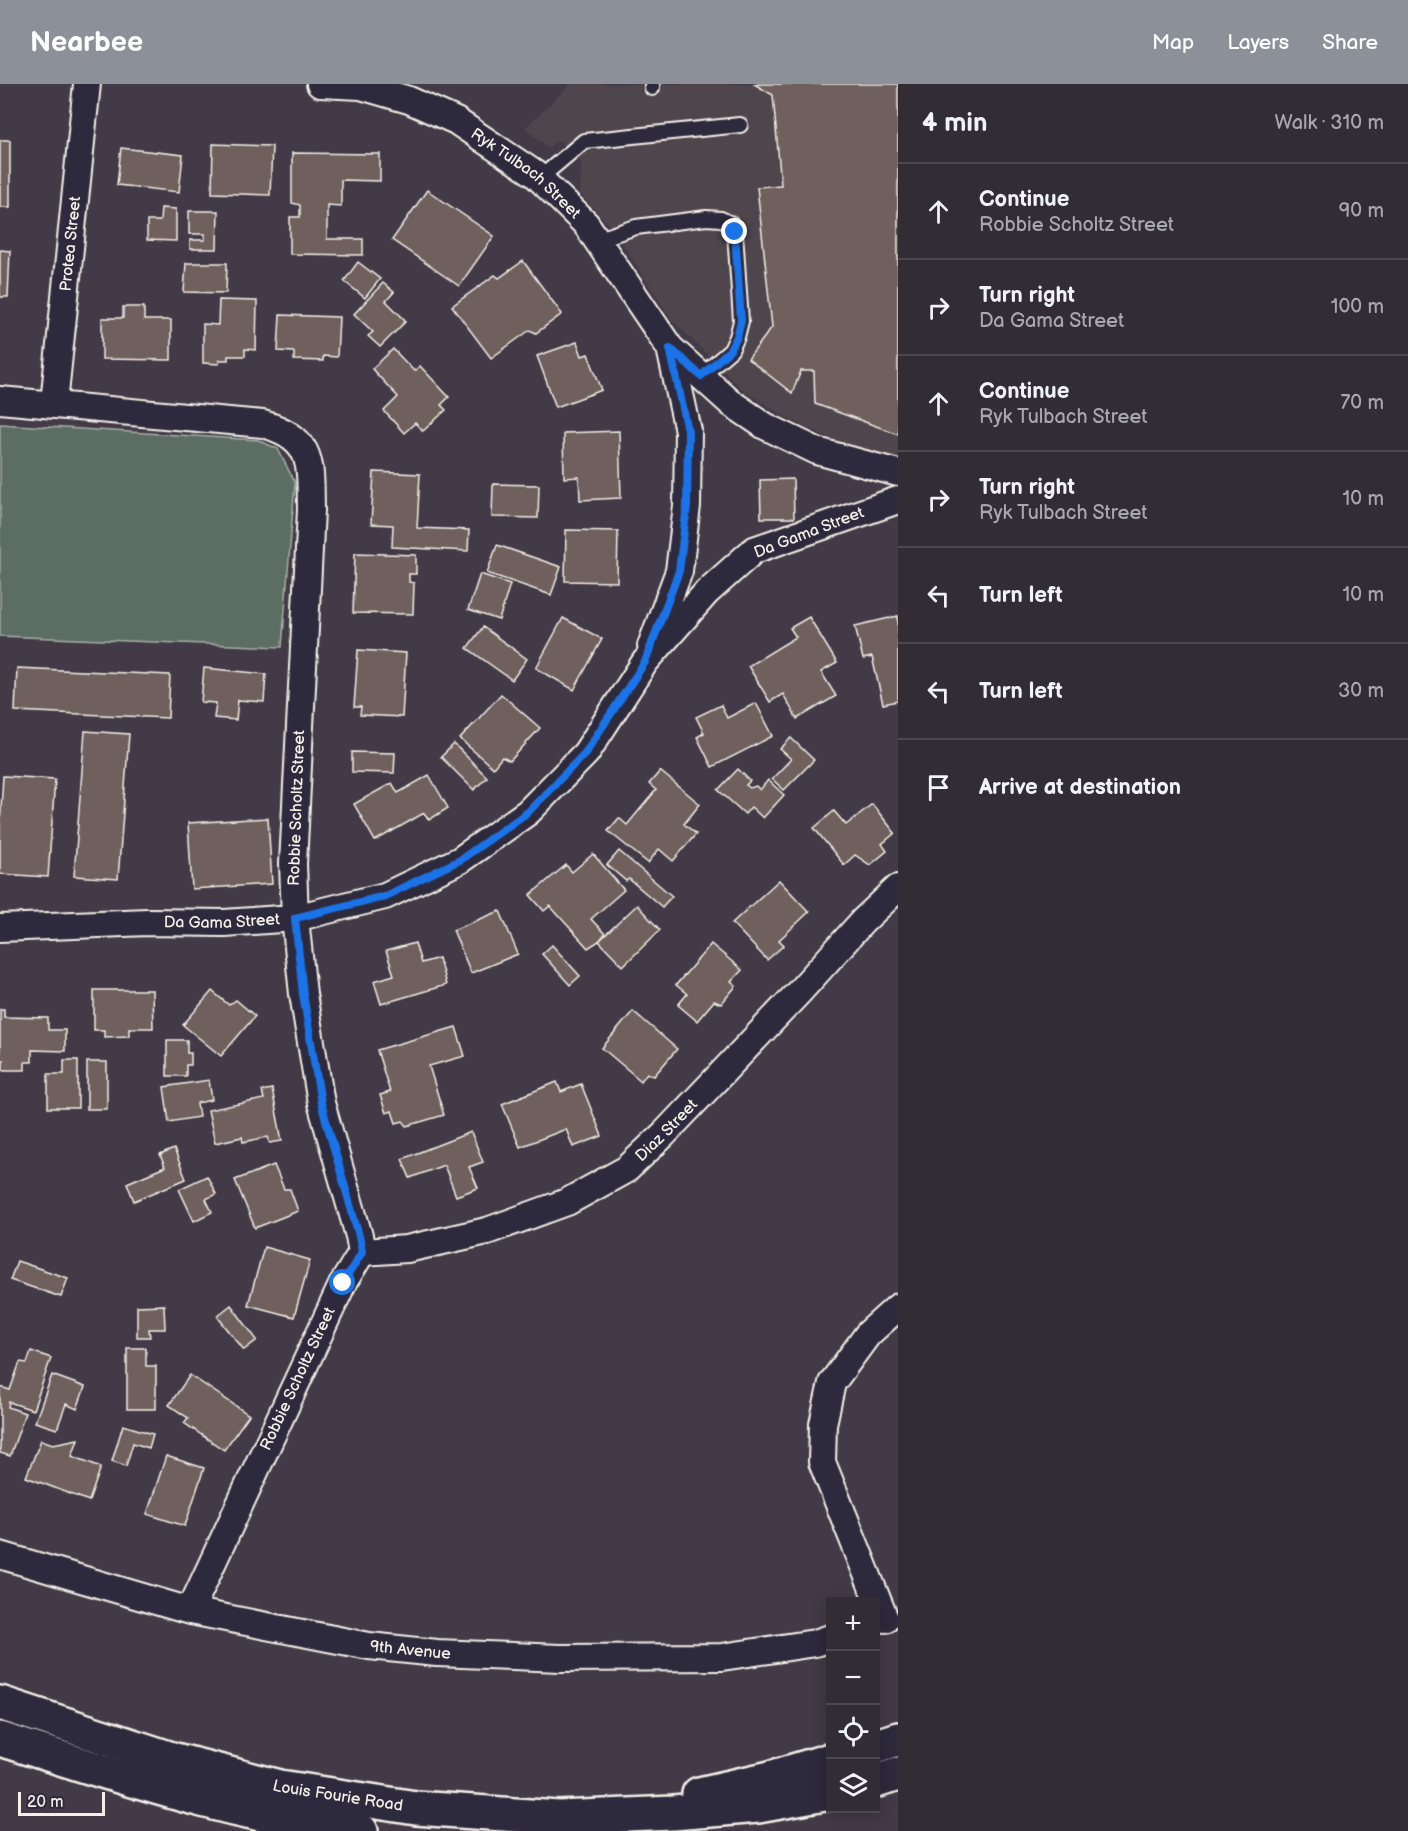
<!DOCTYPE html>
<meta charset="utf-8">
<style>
body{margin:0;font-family:"Balsamiq Sans",sans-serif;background:#3d3841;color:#f1f3f6}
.controls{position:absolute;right:18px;bottom:18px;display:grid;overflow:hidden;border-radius:0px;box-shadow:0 3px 15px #0003}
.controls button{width:54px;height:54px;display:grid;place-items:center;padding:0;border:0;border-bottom:2px solid #4d4850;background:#322c35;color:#f1f3f6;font:30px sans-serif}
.scale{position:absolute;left:18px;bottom:15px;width:87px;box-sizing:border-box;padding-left:6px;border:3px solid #f4f1e8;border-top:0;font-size:16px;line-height:21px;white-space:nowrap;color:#f4f1e8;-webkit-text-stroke:4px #2f2a3d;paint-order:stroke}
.stop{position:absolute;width:18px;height:18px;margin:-14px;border:4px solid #1a73e8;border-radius:50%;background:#fff}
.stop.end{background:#1a73e8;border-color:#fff;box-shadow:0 2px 6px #0008}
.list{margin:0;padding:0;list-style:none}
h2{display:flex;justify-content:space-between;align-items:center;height:78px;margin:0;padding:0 24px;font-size:26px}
h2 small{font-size:20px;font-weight:400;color:#a8a7ad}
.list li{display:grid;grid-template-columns:39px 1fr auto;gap:18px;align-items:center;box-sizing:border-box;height:96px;padding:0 24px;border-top:2px solid #4d4850}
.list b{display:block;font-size:22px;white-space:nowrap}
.list p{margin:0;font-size:20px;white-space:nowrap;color:#a8a7ad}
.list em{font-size:20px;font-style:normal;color:#a8a7ad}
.icon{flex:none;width:33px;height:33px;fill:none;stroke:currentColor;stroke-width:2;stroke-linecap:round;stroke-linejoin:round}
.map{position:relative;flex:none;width:898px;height:1747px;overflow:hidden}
header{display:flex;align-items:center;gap:36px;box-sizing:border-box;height:84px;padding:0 30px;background:#8c9099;color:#fff}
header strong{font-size:28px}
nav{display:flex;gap:33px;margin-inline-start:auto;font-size:21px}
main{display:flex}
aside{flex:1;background:#322c35}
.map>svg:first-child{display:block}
</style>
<header>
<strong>Nearbee</strong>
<nav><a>Map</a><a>Layers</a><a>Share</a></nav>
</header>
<main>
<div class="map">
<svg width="898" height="1747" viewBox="0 0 898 1747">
<rect width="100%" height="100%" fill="#423a47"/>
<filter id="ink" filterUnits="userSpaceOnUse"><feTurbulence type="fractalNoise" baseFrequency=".0167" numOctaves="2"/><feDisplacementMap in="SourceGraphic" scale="12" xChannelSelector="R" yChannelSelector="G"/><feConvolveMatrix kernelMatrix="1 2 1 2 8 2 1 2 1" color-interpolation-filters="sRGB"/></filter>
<g filter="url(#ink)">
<polygon fill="#50454e" points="571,0 898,0 898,376 855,366 788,334 744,307 671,235 614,146 580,110 581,78 577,72 558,56 549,64 525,44"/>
<polygon fill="#5c6d64" stroke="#a8afa6" stroke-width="1.5" points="0,340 258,356 278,365 295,399 282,563 0,552"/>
<g fill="#6f605d" stroke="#f4f1e8" stroke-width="1.5">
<polygon points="754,0 898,0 898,350 815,320 814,287 801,287 792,309 748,275 772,243 757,103 781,101 773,11"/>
<rect x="0" y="56" width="10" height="67"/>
<polygon points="213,60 272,62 270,111 212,109"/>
<polygon points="121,64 183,71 179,108 117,101"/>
<polygon points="292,69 380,70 380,97 341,96 341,122 327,121 327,155 363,155 363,171 290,170 290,133 300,133 300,121 292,119"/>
<polygon points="427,106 494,152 459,202 392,156"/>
<polygon points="161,124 176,125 176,157 147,156 147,137 160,137"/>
<polygon points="189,127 218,127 217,165 190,165 190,156 205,156 205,150 189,150"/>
<polygon points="0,166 10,167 8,213 0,213"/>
<polygon points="523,177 562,230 536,249 530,246 491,274 452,222 495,191 499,194"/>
<polygon points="358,178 380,195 365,214 344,197"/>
<polygon points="186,179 227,179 226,209 184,208"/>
<polygon points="383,199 394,208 386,217 406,237 380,263 368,252 373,248 354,230"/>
<polygon points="219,216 257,217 256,266 245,265 245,272 228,272 228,276 219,276 219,280 203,279 203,240 218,241"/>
<polygon points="123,223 144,223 144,236 171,236 171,276 102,275 102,234 123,234"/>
<polygon points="280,231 339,233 337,273 323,272 323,277 294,276 294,268 278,267"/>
<polygon points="577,258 582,272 588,270 602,306 556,323 537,272"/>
<polygon points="393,265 414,287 420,282 449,313 441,321 446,326 423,347 415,339 404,349 384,327 398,313 372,285"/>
<polygon points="619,347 621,414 580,416 579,393 564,394 563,349"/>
<polygon points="374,388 420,390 417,444 469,446 468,467 392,463 393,441 371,440"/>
<polygon points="793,395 794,434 761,434 760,396"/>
<polygon points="493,400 539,401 538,434 492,433"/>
<polygon points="566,446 618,447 617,498 565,497"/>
<polygon points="497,461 561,483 551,511 487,489"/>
<polygon points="355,469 416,471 416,490 409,490 409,498 414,499 413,530 353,529"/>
<polygon points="480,490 510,500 499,536 468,526"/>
<polygon points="898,532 898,617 883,620 872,573 863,575 855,542"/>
<polygon points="809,533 837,579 821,588 836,612 797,635 783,610 770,618 748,582 796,553 790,544"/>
<polygon points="563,534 602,555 574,606 536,584"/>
<polygon points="483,543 527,575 512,596 467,564"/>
<polygon points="358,566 406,569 402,633 360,631 361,623 354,623"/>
<polygon points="17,584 170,591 168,634 15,627"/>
<polygon points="204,584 266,590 264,618 238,616 236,636 214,634 216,619 201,618"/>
<polygon points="501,610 540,644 510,677 502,673 493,684 460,655"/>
<polygon points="756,619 773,652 712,683 697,653 704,649 696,633 721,621 727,634"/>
<polygon points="85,647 129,650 118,795 74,792"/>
<polygon points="791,654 814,676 784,706 772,695 791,675 780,665"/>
<polygon points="454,660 487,693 474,706 441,673"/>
<polygon points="352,668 395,669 394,689 352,688"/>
<polygon points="738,685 750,697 746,701 750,704 756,702 760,706 768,696 784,711 763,734 751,723 745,730 718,706"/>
<polygon points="660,687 700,720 684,740 696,750 673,777 659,765 648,779 608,747 619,734 627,741 656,706 649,700"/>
<polygon points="429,691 448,724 429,736 424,729 375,757 354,720 392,699 398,709"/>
<polygon points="3,692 55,695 48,793 0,790 0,741"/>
<polygon points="872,720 895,749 882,760 887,767 870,781 855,771 844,781 814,744 834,727 846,741"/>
<polygon points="268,734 272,800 192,805 188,739"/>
<polygon points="619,767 672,812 662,823 629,795 626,797 607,781"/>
<polygon points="593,770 624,806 591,835 605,850 599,857 588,864 550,822 544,827 530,811 566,781 572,788"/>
<polygon points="779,796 809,828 779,856 784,861 767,876 732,839"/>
<polygon points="637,821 660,846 623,882 599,857"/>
<polygon points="500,827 518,870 471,889 453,846"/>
<polygon points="415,859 421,879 439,874 446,901 381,920 374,897 394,891 386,867"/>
<polygon points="711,860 742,886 731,898 736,902 721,920 714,917 697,937 678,921 687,910 676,901"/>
<polygon points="552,861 580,892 570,901 542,870"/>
<polygon points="94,906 152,906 153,944 129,944 129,952 104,953 104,946 94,946"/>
<polygon points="212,907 229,921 236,916 255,932 221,972 183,941"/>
<polygon points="0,925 4,925 4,933 48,934 48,946 65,946 65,967 32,966 32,978 25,978 25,986 3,986 3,976 0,976"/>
<polygon points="633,927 677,965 654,992 647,989 641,997 602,964"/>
<polygon points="456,943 465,972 429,982 444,1031 407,1042 403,1037 396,1039 392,1027 386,1029 380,1011 390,1008 377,966"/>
<polygon points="167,956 187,956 187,969 191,969 191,981 186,981 186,992 167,992"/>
<polygon points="64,976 78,976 78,1024 48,1024 48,990 64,990"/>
<rect x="87" y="978" width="20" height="47"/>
<polygon points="209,996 212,1016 197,1019 199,1033 169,1038 164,1003"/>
<polygon points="557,998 561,1008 581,1000 602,1052 573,1063 566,1045 520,1063 502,1020"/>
<polygon points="272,1005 282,1057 270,1059 268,1053 243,1058 242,1053 215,1059 208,1026 264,1015 262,1007"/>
<polygon points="471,1048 483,1078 469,1083 478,1104 456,1112 444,1081 410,1094 402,1075"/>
<polygon points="174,1065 186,1095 134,1117 127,1099 165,1083 160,1071"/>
<polygon points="274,1081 284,1105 290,1105 298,1127 255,1144 235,1096"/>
<polygon points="207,1092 216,1110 206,1115 212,1128 194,1137 179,1105"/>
<polygon points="264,1163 310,1176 294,1233 248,1221"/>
<polygon points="17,1177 68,1194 61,1213 10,1196"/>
<polygon points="164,1221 165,1245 149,1245 150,1253 137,1253 137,1222"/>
<polygon points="231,1221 257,1256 244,1266 217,1232"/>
<polygon points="127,1264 146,1264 146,1282 156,1282 156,1325 127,1325"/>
<polygon points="31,1267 51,1274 33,1326 9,1318 8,1323 25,1329 10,1372 0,1369 0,1303 10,1306 20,1278 27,1279"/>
<polygon points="52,1291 85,1303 77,1325 66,1320 57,1345 35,1338"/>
<polygon points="190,1291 249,1331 224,1366 184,1339 188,1334 169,1321"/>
<polygon points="123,1341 153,1350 149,1364 133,1359 126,1382 112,1377"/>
<polygon points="78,1355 72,1372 101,1383 89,1417 26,1393 41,1356 53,1360"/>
<polygon points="166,1372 204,1384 185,1442 147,1430"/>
</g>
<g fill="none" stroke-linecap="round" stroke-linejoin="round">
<g stroke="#f4f1e8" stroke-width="18">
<g id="lane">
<polyline points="652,0 652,4"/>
<polyline points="539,95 584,57 740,41"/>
<polyline points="596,156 636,143 706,134 721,135 731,140 735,148 741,237 737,253 731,266 701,292"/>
</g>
</g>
<g stroke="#f4f1e8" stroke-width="30">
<g id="street">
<path id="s1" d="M320 0 361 2 409 16 456 37 535 90 586 140 670 264 731 319 765 342 817 367 898 389"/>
<path d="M0 316 263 340C315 354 310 381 311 426L293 780 295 834 303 910 321 1019 359 1152 362 1168 343 1199 190 1527"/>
<path id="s2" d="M54 319 87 0"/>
<polyline points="651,562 679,487 687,422 688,347 670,264"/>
<path id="s3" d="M0 844 148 838 224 839 295 834 385 812 460 776 528 728 586 669 645 578 707 508 754 466 898 416"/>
<path id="s4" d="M362 1168 407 1165 487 1147 567 1118 627 1085 664 1050 799 908 863 837 898 804"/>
<path id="s5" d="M0 1471 190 1527 369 1562 437 1569 560 1574 722 1573 815 1559 830 1554"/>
<polyline points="885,1535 822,1378 823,1340 832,1299 868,1250 898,1223"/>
</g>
</g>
<g stroke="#f4f1e8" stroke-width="38">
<g id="secondary">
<path id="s6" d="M0 1619 175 1676 280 1703 416 1724 559 1734 673 1729 758 1722 830 1709"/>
<path d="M0 1655C119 1692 237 1733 361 1747"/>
<polyline points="876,1662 898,1655"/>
<polyline points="876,1697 898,1690"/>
<polyline points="699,1710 770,1694 830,1676"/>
</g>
</g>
<use href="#lane" stroke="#2f2a3d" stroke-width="14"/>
<use href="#street" stroke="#2f2a3d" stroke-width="26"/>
<use href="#secondary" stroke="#2f2a3d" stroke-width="33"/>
</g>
</g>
<g fill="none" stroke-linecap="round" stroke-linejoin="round" filter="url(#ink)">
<polyline stroke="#1a73e8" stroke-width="8" points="343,1199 362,1168 359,1152 321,1019 303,910 295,834 385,812 460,776 528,728 585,669 645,578 679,487 687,422 688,347 670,264 701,292 730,266 737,253 741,237 735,148"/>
</g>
<g text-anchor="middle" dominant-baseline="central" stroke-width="4.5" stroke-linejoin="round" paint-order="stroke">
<g font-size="16" fill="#f4f1e8" stroke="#2f2a3d">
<text stroke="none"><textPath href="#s1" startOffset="230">Ryk Tulbach Street</textPath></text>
<text stroke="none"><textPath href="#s2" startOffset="160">Protea Street</textPath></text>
<text transform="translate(809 449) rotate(-21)">Da Gama Street</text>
<text transform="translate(297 724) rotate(-88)">Robbie Scholtz Street</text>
<text stroke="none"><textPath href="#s3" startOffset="222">Da Gama Street</textPath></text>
<text stroke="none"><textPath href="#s4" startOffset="336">Diaz Street</textPath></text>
<text transform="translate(298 1295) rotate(-65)">Robbie Scholtz Street</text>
<text stroke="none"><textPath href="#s5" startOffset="422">9th Avenue</textPath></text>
<text stroke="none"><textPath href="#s6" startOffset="351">Louis Fourie Road</textPath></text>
</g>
</g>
</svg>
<div class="controls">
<button>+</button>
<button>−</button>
<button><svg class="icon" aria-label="locate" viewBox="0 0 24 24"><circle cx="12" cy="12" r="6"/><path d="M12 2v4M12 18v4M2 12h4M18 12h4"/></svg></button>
<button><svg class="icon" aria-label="layers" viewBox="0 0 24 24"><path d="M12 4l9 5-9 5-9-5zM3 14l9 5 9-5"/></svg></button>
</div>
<div class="scale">20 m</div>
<div class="stop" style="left:343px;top:1199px"></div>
<div class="stop end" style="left:735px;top:148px"></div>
</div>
<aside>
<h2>4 min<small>Walk · 310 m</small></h2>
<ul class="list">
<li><svg class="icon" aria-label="ahead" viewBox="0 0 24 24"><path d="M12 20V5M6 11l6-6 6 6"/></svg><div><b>Continue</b><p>Robbie Scholtz Street</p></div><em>90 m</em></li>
<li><svg class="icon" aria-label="right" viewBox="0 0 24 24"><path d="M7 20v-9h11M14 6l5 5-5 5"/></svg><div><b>Turn right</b><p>Da Gama Street</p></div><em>100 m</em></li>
<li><svg class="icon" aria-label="ahead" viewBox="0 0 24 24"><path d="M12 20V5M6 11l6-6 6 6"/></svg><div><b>Continue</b><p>Ryk Tulbach Street</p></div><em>70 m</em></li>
<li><svg class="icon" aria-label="right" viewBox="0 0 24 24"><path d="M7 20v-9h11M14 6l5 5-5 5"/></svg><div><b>Turn right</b><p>Ryk Tulbach Street</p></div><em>10 m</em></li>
<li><svg class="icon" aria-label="left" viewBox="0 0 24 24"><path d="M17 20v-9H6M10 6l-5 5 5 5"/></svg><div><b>Turn left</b></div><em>10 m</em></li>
<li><svg class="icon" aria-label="left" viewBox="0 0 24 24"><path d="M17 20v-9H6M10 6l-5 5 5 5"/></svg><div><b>Turn left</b></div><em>30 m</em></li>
<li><svg class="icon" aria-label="arrive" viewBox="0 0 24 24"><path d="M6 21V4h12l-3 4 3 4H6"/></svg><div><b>Arrive at destination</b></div></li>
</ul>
</aside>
</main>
